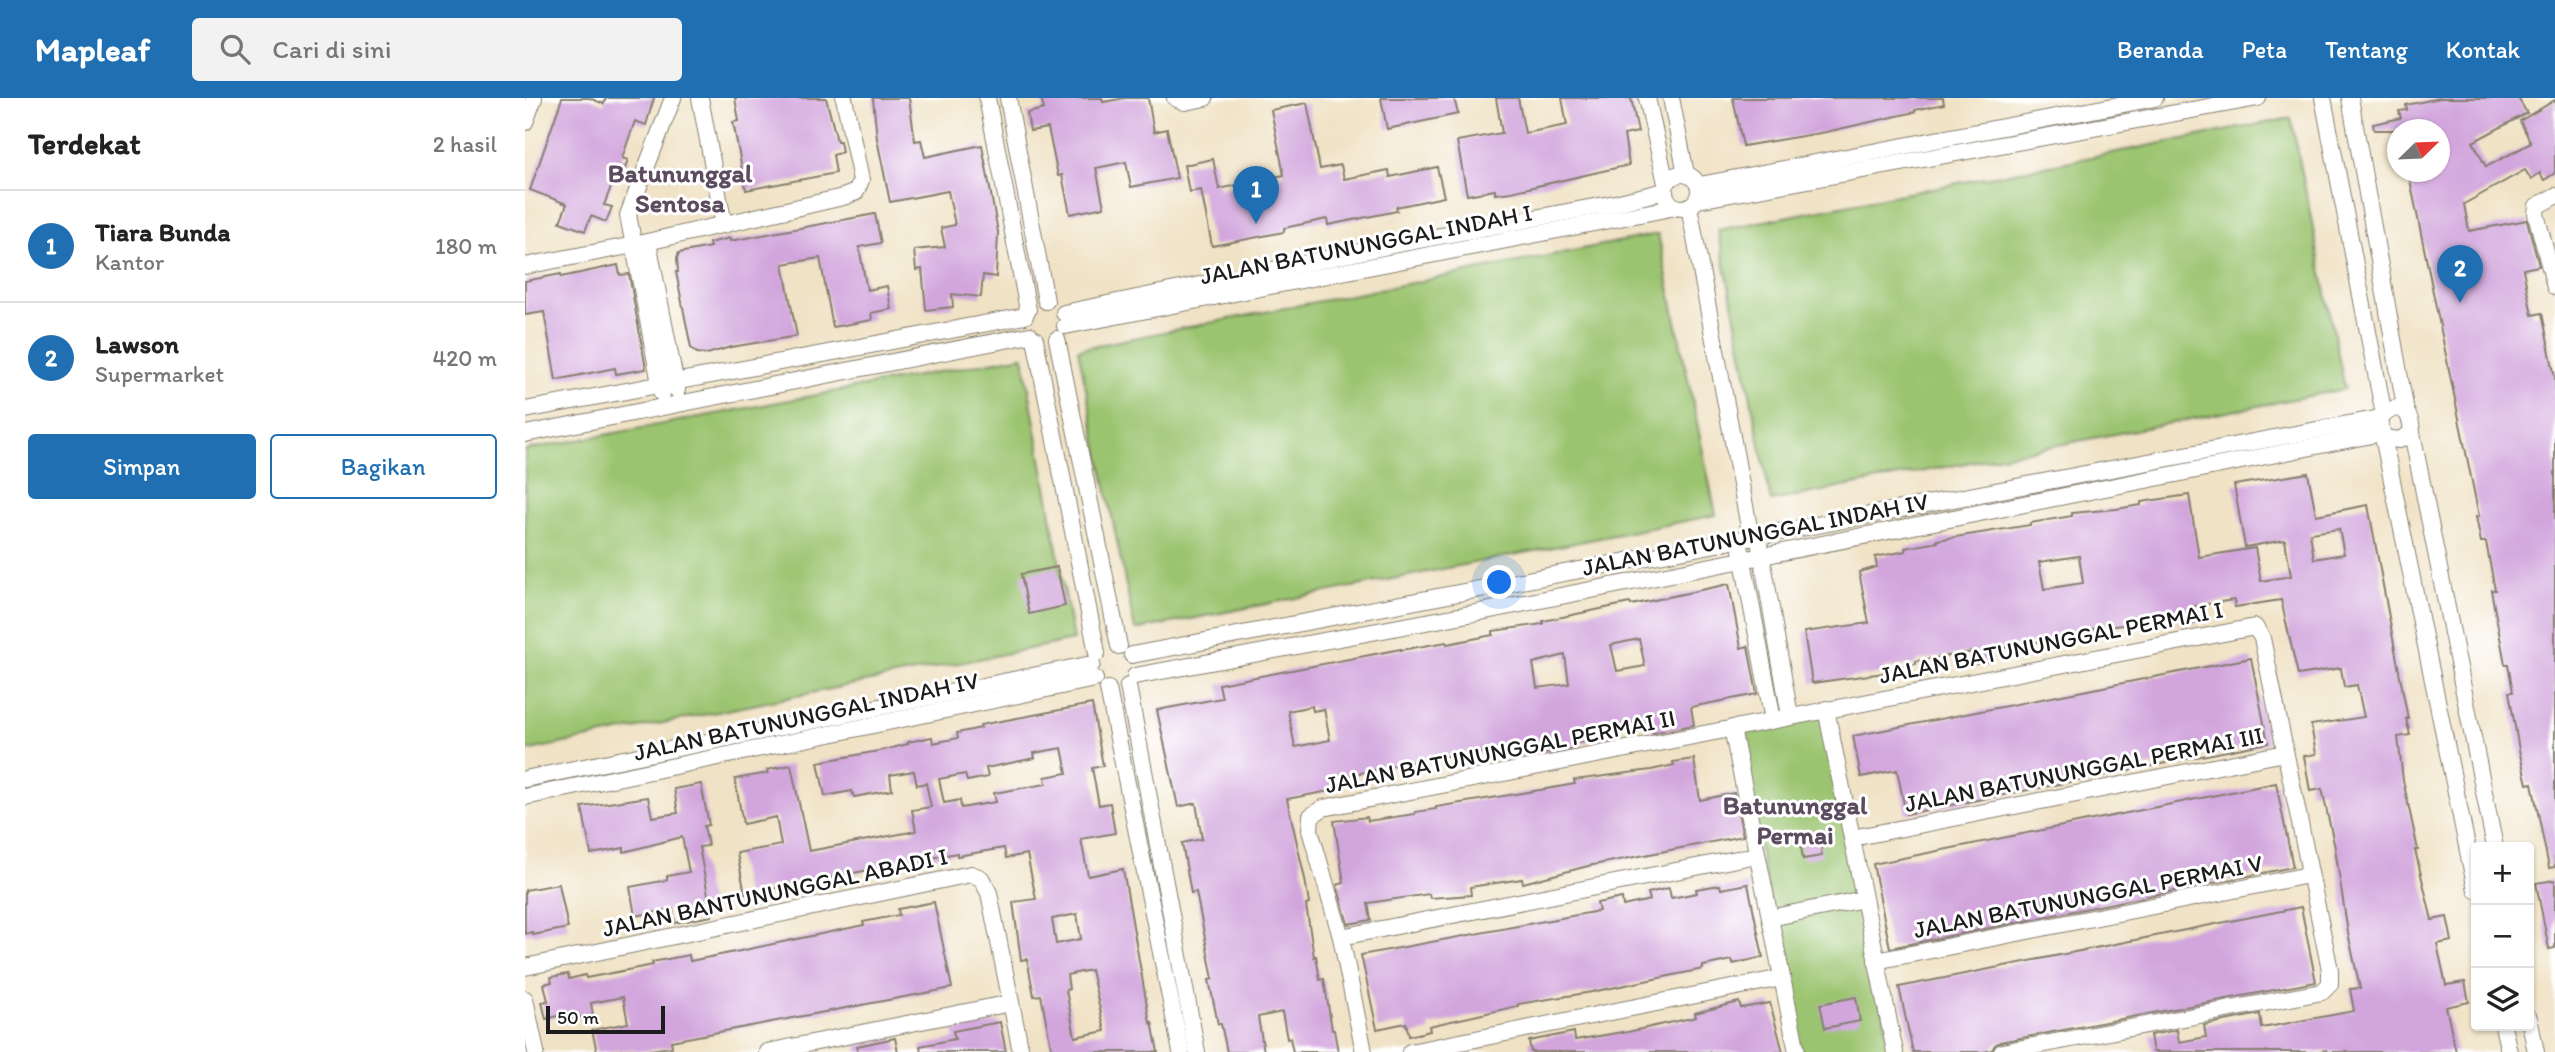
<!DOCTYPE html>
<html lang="id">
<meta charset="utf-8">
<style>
body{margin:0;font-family:Itim,sans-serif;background:#f2f2f2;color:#222}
.controls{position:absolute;right:21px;bottom:21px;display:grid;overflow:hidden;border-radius:7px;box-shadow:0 2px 5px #0004}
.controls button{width:63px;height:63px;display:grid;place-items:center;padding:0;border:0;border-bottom:2px solid #e0e0e0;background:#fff;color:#222;font:35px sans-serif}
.compass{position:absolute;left:1862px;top:21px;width:63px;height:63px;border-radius:50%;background:#fff;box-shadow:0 2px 5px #0004;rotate:67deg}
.scale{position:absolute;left:21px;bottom:18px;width:119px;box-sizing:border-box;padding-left:7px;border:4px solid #1c1c1c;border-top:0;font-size:19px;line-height:24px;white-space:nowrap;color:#1c1c1c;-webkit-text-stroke:5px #fff;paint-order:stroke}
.you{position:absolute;left:975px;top:485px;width:24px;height:24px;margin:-18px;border:5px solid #fff;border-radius:50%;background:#1a73e8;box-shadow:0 0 0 10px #1a73e833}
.badge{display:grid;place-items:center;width:46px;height:46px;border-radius:50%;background:#1f6fb2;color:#fff;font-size:23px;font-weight:700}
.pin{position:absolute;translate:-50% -58px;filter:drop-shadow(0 2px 4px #0008)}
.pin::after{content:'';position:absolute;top:37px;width:24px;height:21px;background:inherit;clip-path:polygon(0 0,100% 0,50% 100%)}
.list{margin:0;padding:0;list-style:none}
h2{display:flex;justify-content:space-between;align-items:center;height:91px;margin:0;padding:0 28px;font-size:30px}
h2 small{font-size:23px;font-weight:400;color:#767676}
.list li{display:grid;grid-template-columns:46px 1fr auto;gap:21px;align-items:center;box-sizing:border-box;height:112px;padding:0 28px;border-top:2px solid #e0e0e0}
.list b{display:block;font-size:26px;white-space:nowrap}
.list p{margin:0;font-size:23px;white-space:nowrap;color:#767676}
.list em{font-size:23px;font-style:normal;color:#767676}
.actions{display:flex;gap:14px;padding:21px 28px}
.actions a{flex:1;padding:16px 0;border:2px solid #1f6fb2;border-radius:7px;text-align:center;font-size:24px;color:#1f6fb2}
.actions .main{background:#1f6fb2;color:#fff}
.icon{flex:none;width:38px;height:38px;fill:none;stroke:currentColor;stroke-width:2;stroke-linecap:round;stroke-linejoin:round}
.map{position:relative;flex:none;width:2030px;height:954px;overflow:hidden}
header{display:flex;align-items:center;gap:42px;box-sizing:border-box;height:98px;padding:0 35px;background:#1f6fb2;color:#fff}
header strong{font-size:33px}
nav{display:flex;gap:38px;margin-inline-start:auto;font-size:24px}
.search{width:490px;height:63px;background:#f2f2f2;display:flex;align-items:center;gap:18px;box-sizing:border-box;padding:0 24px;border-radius:7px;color:#767676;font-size:26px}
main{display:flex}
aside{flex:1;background:#fff}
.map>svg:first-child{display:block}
</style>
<header>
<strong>Mapleaf</strong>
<div class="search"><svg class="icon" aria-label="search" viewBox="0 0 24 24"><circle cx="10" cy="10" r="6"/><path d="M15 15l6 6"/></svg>Cari di sini</div>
<nav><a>Beranda</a><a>Peta</a><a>Tentang</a><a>Kontak</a></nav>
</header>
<main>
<aside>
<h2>Terdekat<small>2 hasil</small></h2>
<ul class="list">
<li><span class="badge">1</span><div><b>Tiara Bunda</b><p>Kantor</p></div><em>180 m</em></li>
<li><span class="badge">2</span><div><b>Lawson</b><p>Supermarket</p></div><em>420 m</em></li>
</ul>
<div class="actions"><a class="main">Simpan</a><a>Bagikan</a></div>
</aside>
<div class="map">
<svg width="2030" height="954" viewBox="0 0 2030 954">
<rect width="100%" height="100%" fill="#fff"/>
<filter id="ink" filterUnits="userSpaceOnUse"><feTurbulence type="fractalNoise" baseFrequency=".0143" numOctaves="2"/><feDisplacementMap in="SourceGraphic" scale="14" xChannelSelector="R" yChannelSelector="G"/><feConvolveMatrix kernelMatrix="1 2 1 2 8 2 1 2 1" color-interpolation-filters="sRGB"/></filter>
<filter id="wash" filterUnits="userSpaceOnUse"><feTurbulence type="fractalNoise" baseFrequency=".00686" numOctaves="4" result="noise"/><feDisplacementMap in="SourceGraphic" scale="28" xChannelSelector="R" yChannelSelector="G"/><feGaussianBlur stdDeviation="1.57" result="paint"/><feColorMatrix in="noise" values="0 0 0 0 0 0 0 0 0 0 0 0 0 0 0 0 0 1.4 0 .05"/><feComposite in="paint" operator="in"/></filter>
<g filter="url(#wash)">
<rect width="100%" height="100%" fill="#f0e2c5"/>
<g fill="#9bc470" stroke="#5c7046" stroke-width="2">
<polygon points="1766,20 1820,291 1246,403 1193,132"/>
<polygon points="1133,136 1191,417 610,532 553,251"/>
<polygon points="498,258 548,542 0,653 0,352"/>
<polygon points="1301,614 1366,954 1276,954 1210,632"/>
</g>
<g id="blocks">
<g fill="#d2a6dd" fill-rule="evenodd">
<polygon points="37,0 64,0 79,6 81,0 129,0 121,27 110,23 97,60 103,62 97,78 91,76 79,107 87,109 81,124 66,118 60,133 35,124 42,106 5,92"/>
<polygon points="210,0 301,0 312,43 315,43 317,54 308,57 311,75 221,92 208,24 214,23"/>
<polygon points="348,0 384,0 390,43 396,42 400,59 457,47 473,134 471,179 458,177 456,199 427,196 428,209 401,212 397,171 391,172 389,152 420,149 416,130 430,127 423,93 365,104 352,41"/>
<polygon points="516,0 577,0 578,4 600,0 623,0 629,34 642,31 652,80 606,89 601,64 571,70 579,109 545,116 537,77 533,78 523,30 505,33 502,15 519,11"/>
<polygon points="856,0 929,0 933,16 862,31"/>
<polygon points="971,0 993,0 1000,35 1042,27 1037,0 1106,0 1113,34 1099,37 1104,67 986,94 970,96 970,92 942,97 932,43 977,35"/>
<polygon points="1208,0 1418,0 1419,6 1390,12 1390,14 1301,34 1218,48"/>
<polygon points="1915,0 1993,0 2002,15 1948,44 1961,69 2006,45 1995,23 2030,2 2030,75 2019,82 2015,75 2006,81 2000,72 1939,106 1944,133 2002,122 2014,168 1998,171 2007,217 2017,215 2030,280 2030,769 2024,770 2007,685 2002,686 1994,652 1984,594 1988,594 1983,566 1980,566 1966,492 1970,492 1961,444 1956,444 1951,419 1954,418 1884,77 1889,75 1888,74 1914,74 1914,32 1849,32 1848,26 1876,20 1874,13 1882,12 1881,7"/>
<polygon points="782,5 795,71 816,67 819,81 864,72 865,79 912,69 919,99 871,109 872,113 803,127 802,121 759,130 759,134 687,148 676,92 664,94 659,67 688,61 694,91 722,85 726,102 752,97 749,79 759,77 746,12"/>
<polygon points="350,116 356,145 334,149 342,192 362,188 366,211 346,215 347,222 308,229 295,160 258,166 272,238 206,249 182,256 172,255 166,250 151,174 153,174 152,160 154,155 185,149 184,145 205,140 205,143"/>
<polygon points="93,167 95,177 104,176 121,271 91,276 90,270 31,282 19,214 0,217 0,183 36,176 36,179"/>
<path d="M1783 375 1791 417 1843 407 1883 621H1881L1885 637 1873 639 1878 682 1893 752H1890L1907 822 1922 819 1927 843 1912 846 1921 887 1940 884 1944 904 1921 909 1931 954H1802L1801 952 1788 954H1628L1625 937 1652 932 1654 944 1681 939 1679 927 1735 916 1737 930 1829 913 1825 891 1835 890 1823 835 1810 750 1797 691 1785 693 1779 658 1791 656 1786 627 1839 619 1832 587 1819 589 1816 570 1773 577 1756 502 1710 509 1709 502 1669 508 1671 525 1655 527 1653 515 1612 521 1613 525 1567 531V534L1461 553 1463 564 1450 566 1448 554 1391 563V566L1358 571 1359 575 1287 585 1279 534 1344 525 1334 474 1352 469 1350 459 1381 453 1380 450 1413 444 1412 442 1505 427V425L1547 418V415L1591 411 1616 407V404L1664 397 1674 459 1730 450 1736 483 1766 478 1760 442 1720 449 1709 387ZM1814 431 1819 456 1789 461 1785 435ZM1554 458 1558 485 1519 491 1514 464Z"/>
<polygon points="532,469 540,508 504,516 496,476"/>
<path d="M1204 486 1216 550 1223 548 1232 596 1166 609 1169 627 1128 635 1125 623 1090 628 1092 640 1051 645V650L1042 652 986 660 985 652 911 659 812 680 815 691 762 701 780 781 784 806 781 807 789 859 791 858 795 882 799 881 807 932H809L813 954H768L765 940 762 941 757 914 733 919 739 954H702L696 926H693L684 882 688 881 671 794 666 795 657 745 677 741 671 705 653 709 632 612 697 600 694 586 876 551V552L921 544 922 546 968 537V533L1018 526V523L1061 514 1105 505 1106 507ZM1114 541 1120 568 1092 573 1086 547ZM1040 557 1044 586 1012 590 1008 565ZM787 608 788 613 799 611 805 642 770 649 763 613Z"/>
<polygon points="1726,560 1743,645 1381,716 1372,672 1336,679 1328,638"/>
<path d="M567 606 578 668 567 670 574 707 585 705 590 735 556 741 563 778 598 771 625 925 627 924 633 954H527L516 897 509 898 502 861 496 862 488 804 511 801 502 756 481 760 479 750 432 758V755L220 796 212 755 256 747 251 719 218 726 210 681 243 675 242 672 266 667 284 753 391 733 387 712 406 709 401 685 392 687 389 673 365 677 367 692 329 699 327 693 300 698 293 664 359 652 383 646V644L407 639 408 645 433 640 432 635 456 630 455 627ZM537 650 542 675 520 679 521 686 469 695 471 704 436 710 435 702 419 705 414 681 440 676 442 683 463 679 461 670 510 660 509 655ZM552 816 556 841 531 846 527 821ZM566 872 580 933 550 939 541 892 544 891 542 877Z"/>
<polygon points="1169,661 1175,702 1209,695 1218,738 1063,768 998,785 997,781 945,789 946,797 905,800 904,796 843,805 846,822 823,826 812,787 819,785 809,723 842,719 843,723 890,716 890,714 911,711 911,709 1027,690 1050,686 1049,682 1126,672 1149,667 1148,664"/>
<polygon points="1751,685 1768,769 1365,850 1348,766"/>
<polygon points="176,686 184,727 179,728 183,748 174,749 187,818 150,825 148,811 110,818 105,789 142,782 142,778 164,774 157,739 99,754 99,750 66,756 57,709 123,699 127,719 153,715 149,691"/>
<polygon points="1295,740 1297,758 1278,761 1275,742"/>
<polygon points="2030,782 2030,850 2024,851 2011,785"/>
<polygon points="34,786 43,830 8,837 7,834 0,836 0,792"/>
<polygon points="1223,786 1238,859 1208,866 1207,862 1178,868 1178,871 1067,894 993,906 993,908 904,928 905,933 884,938 881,925 852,931 836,857 1074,813 1072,805 1097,800 1098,808 1125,802 1123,795 1144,790 1146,800 1172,795 1171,791 1195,787 1196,791"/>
<polygon points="409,804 427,890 146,943 147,949 110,954 109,951 72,954 67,932 103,925 98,899 66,905 68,917 34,923 33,918 21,921 17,904 23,903 19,886 27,884 26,879 43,876 44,881 60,877 61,880 128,867 127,864 164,857 165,863 215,853 339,827 338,824 374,817 373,811"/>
<polygon points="1776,809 1791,884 1475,944 1470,947 1467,952 1459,954 1388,954 1374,889"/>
<polygon points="1331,899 1335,923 1300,930 1295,906"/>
<polygon points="1214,904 1216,910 1245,905 1258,954 1006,954 1004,943 1049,934 1050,942 1098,934 1098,935 1171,919 1170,915"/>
<polygon points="475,924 481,954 396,954 395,948 430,941 428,933"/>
<polygon points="370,940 373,954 333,954 332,948"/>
</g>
</g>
</g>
<g filter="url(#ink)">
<use href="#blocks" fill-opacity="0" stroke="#867f70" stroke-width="2"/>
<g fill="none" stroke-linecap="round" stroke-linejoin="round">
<g stroke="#867f70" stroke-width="18">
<g id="minor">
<polyline points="175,0 199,127"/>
<polyline points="462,0 503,212"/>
<polyline points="483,0 521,203"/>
<polyline points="650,0 660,4 680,0"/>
<polyline points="1122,0 1141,85"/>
<polyline points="1146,0 1161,76"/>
<polyline points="1798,0 1859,317"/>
<polyline points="1825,0 1881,314"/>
<polyline points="0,24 9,0"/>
<circle cx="1157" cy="93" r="17"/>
<polyline points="1175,87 1630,0"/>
<polyline points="2030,98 2012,108 2011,116 2030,189"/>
<polyline points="1173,102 1733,0"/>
<polyline points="1164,108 1226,440"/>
<polyline points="123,144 152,292"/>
<polyline points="0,168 109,147 318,99 331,94 336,82 319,0"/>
<polyline points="539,215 873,146 1090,105 1140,93"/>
<polyline points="540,228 1151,109"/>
<polyline points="510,241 572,555"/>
<polyline points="532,241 594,548"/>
<polyline points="137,296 103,117 148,0"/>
<polyline points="0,312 500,218"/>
<polyline points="1887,335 1970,749"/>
<polyline points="0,336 505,237"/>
<path d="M1860 340 1874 342 1887 335C1886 312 1874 301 1855 320L1856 329 1951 792"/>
<polyline points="1235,448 1265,618"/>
<polyline points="1216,452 1248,622"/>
<polyline points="607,557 1855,320"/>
<polyline points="610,578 955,514 1857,335"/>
<polyline points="603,588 672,954"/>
<polyline points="583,591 656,954"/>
<polyline points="1301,611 1370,954"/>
<polyline points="1207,630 1272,954"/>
<polyline points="0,681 567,566"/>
<polyline points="0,699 570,581"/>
<polyline points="1327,740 1760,655"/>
<polyline points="1245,820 1339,801"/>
<polyline points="816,839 1232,757"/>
<polyline points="1351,863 1784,777"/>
<polyline points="0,869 446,776 456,780 464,795 496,954"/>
<polyline points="0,901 11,954"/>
<polyline points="2004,920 2011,954"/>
<polyline points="1978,928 1984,954"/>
<polyline points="242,954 486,905"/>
<polyline points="839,954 816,839 785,732 786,718 798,710 1730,529 1737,540 1805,872 1805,886 1797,894 1477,954"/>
<polyline points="885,954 1257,880"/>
</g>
</g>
<use href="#minor" stroke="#fff" stroke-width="16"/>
</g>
</g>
<g text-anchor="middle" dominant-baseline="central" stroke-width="6" stroke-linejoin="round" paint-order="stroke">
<g font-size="24" fill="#1c1c1c" stroke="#fff">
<text transform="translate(841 146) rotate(-11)">JALAN BATUNUNGGAL INDAH I</text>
<text transform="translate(1230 436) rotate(-11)">JALAN BATUNUNGGAL INDAH IV</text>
<text transform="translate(1526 544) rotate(-11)">JALAN BATUNUNGGAL PERMAI I</text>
<text transform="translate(281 618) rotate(-12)">JALAN BATUNUNGGAL INDAH IV</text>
<text transform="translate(975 653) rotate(-11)">JALAN BATUNUNGGAL PERMAI II</text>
<text transform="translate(1559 671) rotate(-11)">JALAN BATUNUNGGAL PERMAI III</text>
<text transform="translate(250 794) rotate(-12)">JALAN BANTUNUNGGAL ABADI I</text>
<text transform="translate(1563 798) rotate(-11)">JALAN BATUNUNGGAL PERMAI V</text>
</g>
<g font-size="26" font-weight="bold" fill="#5c4c60" stroke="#fff">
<text x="155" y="75">Batununggal<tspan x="155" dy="30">Sentosa</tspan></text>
<text x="1270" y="707">Batununggal<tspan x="1270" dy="30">Permai</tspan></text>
</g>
</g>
</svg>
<div class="controls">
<button>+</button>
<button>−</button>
<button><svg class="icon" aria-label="layers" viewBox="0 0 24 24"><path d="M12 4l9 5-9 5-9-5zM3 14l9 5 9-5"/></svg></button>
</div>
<svg class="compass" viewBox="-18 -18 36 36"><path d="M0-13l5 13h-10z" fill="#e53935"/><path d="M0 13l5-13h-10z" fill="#767676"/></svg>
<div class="scale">50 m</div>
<div class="you"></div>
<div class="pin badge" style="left:731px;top:126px">1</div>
<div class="pin badge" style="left:1935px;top:205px">2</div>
</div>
</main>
